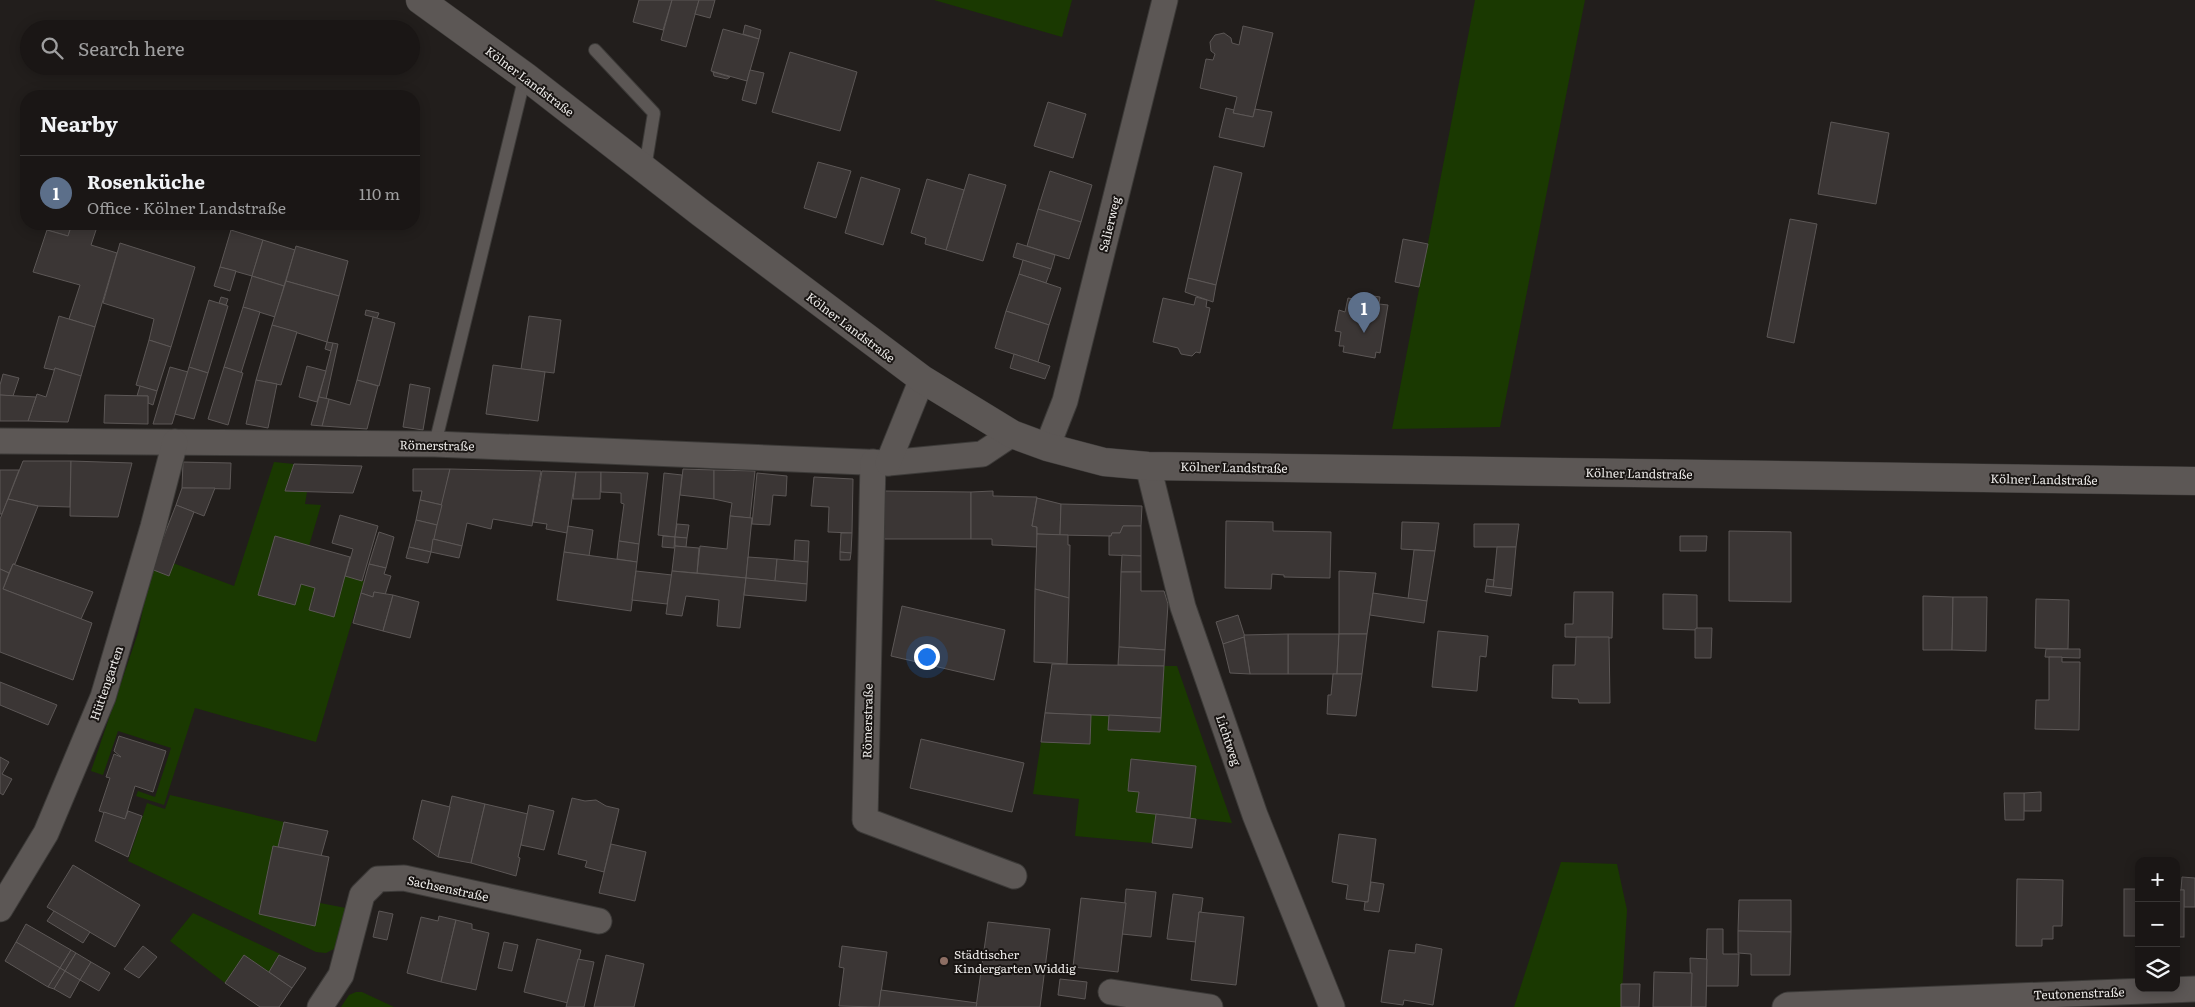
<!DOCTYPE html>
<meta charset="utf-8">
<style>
body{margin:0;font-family:Literata,serif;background:#231f1e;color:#f1f3f6}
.controls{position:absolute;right:15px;bottom:15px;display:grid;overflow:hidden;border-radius:10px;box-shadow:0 2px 12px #0003}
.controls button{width:45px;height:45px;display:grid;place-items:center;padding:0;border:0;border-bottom:1px solid #383534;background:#1a1615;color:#f1f3f6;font:25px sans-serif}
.you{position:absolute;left:926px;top:656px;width:18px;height:18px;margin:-12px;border:4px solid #fff;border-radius:50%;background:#1a73e8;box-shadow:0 0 0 8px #1a73e833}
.badge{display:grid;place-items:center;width:32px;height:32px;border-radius:50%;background:#f0a63e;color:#fff;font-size:16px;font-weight:700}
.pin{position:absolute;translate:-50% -41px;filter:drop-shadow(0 1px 2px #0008)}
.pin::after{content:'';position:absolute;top:26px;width:18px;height:15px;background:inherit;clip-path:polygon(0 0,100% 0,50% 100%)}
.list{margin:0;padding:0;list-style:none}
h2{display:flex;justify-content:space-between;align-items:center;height:65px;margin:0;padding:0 20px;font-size:21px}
h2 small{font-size:16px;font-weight:400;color:#9f9fa0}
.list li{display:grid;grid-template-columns:32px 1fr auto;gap:15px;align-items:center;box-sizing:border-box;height:75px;padding:0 20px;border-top:1px solid #383534}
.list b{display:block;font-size:19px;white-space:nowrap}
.list p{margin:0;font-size:16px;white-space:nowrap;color:#9f9fa0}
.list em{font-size:16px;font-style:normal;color:#9f9fa0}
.icon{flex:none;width:28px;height:28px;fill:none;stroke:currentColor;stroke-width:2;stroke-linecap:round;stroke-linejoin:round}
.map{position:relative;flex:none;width:2195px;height:1007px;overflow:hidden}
.search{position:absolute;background:#1a1615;box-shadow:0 2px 12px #0003;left:20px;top:20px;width:400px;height:55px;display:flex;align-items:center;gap:12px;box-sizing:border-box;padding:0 18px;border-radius:28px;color:#9f9fa0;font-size:19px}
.panel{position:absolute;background:#1a1615;box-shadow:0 2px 12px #0003;left:20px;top:90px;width:400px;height:140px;border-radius:20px}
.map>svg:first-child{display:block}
</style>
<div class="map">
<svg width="2195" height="1007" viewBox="0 0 2195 1007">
<rect width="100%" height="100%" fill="#221e1c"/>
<g fill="#1a3901">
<polygon points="934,0 1072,0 1062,37"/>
<polygon points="1475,0 1585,0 1500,427 1392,429"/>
<polygon points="274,462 294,464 285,491 307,492 305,504 321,505 309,546 275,536 258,595 294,605 301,584 315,588 334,617 345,576 364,581 316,742 195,708 164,805 136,796 138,791 155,797 171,748 118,731 103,775 91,771 138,633 151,569 169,576 173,563 234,586"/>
<polygon points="1164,666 1177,666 1232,823 1190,818 1195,766 1131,759 1128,791 1139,792 1137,812 1156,814 1152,843 1075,836 1079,799 1033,794 1041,742 1090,744 1091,715 1109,715 1109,730 1160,732"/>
<polygon points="170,795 284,822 278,847 273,846 259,914 315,926 320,903 346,908 336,948 326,953 316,952 128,861 147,803 165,809"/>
<polygon points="1561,862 1617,864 1627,910 1621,1007 1514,1007"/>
<polygon points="193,913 280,954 279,955 269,972 244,955 225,983 170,941"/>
<polygon points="356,992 362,992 394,1007 341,1007 349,995"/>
</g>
<g fill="#3b3635" stroke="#5c5756">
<polygon points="639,0 672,0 663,30 633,22"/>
<polygon points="672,0 699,0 686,47 661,40"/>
<polygon points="699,0 715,0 710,18 695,14"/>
<polygon points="745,25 761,30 759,39 743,34"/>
<polygon points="1243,26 1273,33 1253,117 1233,113 1237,97 1200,88 1206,59 1213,60 1215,54 1211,51 1210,42 1215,35 1224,33 1231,38 1232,43 1239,45"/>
<polygon points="723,29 759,39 747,81 711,71"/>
<polygon points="790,52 857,72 840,131 772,112"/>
<polygon points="750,70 764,73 756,104 742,100"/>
<polygon points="713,72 730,77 727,79 714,76"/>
<polygon points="1048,102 1086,114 1073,158 1034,146"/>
<polygon points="1226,108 1234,110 1233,113 1253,117 1255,109 1272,112 1264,147 1219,137"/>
<polygon points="1831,122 1889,133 1876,204 1818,194"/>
<polygon points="818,162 851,171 836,218 804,208"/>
<polygon points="1214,166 1242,173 1216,285 1188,278"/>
<polygon points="1050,171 1092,185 1081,222 1038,209"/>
<polygon points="969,174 1006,185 983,261 946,250"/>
<polygon points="861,177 900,189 883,245 845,233"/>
<polygon points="927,179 964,190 946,250 925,244 926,238 911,233"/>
<polygon points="1038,209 1081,222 1069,259 1027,246"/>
<polygon points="1790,219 1817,224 1794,343 1767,337"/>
<polygon points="49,224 72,224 68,236 47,230"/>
<polygon points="72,224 98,224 91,245 117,253 95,327 69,319 80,285 33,272 47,230 68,236"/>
<polygon points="231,230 263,240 252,276 220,267"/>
<polygon points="1403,239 1428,244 1419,287 1395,282"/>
<polygon points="263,240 295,250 284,286 252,276"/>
<polygon points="120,243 195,267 171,347 149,340 154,319 103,303"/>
<polygon points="1017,243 1055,255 1051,269 1013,257"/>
<polygon points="296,246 348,261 339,296 286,281"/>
<polygon points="1023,260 1051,269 1046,283 1019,274"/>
<polygon points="220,267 236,271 230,291 214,286"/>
<polygon points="1019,274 1061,288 1049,325 1006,311"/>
<polygon points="252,276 284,286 275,317 243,307"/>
<polygon points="1188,278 1216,285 1213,302 1185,292"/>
<polygon points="286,281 339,296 327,342 272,325"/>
<polygon points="1360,294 1380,297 1379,304 1388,305 1380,353 1376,352 1375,358 1343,352 1344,346 1339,346 1341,332 1335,331 1339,310 1345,312 1348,298 1359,300"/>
<polygon points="221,297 228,299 226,305 219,303"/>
<polygon points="1196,297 1207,300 1206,307 1210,308 1200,353 1196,352 1192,356 1181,354 1178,348 1153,342 1163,298 1194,305"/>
<polygon points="209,300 228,306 208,373 189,367"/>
<polygon points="243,307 260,312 241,373 224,367"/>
<polygon points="366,310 379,313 377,318 365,315"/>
<polygon points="1006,311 1049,325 1038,362 995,348"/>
<polygon points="59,316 95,327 81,376 55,368 54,370 44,368"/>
<polygon points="529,316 561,320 554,373 521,369"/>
<polygon points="373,317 395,323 379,386 357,380"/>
<polygon points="272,325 297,332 281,385 256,380"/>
<polygon points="149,340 171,347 157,391 136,385"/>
<polygon points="327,342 333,343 331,351 325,349"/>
<polygon points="333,343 338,344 326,399 319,397"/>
<polygon points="1014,354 1050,366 1045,379 1010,368"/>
<polygon points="493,365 545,372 538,421 486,414"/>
<polygon points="307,366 326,371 317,402 299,397"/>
<polygon points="170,367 188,372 172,424 153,424"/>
<polygon points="189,367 208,373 194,419 175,414"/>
<polygon points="224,367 243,373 228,425 208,419"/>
<polygon points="55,368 81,376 68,422 28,421 37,394 46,397"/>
<polygon points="3,374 19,378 13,396 0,395 0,385"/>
<polygon points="256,380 277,384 268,428 246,424"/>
<polygon points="357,380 378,386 367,429 322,426 329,399 350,405"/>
<polygon points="410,384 430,388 423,430 403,427"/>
<polygon points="140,386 157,391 153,405 148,403 148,396 137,396"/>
<polygon points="0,395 36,397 28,421 0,421"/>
<polygon points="105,395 148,396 148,424 104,423"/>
<polygon points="319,397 329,399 322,426 311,425"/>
<polygon points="23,461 71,461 70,507 38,506 8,499"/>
<polygon points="71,461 132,463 118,517 70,516"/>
<polygon points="183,462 231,463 230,489 182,488"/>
<polygon points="294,464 362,466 353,493 285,491"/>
<polygon points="413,469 450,469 442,505 420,500 422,491 413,491"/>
<polygon points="450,469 541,471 532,526 493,519 491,529 467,523 462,546 433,539"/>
<polygon points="683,469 714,470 714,499 680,495"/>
<polygon points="0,470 19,470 2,514 0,514"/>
<polygon points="714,470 755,471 750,518 730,516 732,503 714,499"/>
<polygon points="542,471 576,472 567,533 546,529 547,524 533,522"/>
<polygon points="576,472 601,472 600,499 573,499"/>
<polygon points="601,472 648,473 639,544 619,541 624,504 621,503 621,493 601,492"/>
<polygon points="664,473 682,475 675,537 658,535"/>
<polygon points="757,473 787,476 786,496 773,495 770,525 752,524"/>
<polygon points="814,477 853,479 852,533 828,532 829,507 811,506"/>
<polygon points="182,488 215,488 204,516 176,505"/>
<polygon points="884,491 971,492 971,539 884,539"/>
<polygon points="993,491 993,496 1037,497 1032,526 1037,527 1037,547 992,545 992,539 971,539 971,492"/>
<polygon points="1037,498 1061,504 1060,535 1037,534 1037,527 1032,526"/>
<polygon points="8,499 38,506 15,564 13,564 9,573 0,569 0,519"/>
<polygon points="420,500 442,505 437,525 416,520"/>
<polygon points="1061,504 1142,506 1141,526 1123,526 1120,533 1112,533 1111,536 1060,535"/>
<polygon points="176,505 194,512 169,576 151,569"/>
<polygon points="340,515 378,526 362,581 345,576 353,549 332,543"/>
<polygon points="730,516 752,518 746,578 697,573 700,546 727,549"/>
<polygon points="416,520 437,525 431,552 409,547"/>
<polygon points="1226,521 1273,522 1273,531 1331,532 1330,578 1284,577 1284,575 1272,574 1271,589 1225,588"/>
<polygon points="1402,522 1439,523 1435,551 1401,549"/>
<polygon points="677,524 689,525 687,538 675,537"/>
<polygon points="1474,524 1519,524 1516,547 1474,547"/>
<polygon points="568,526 593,530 589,556 564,552"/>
<polygon points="1123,526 1141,526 1141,556 1109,555 1109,536 1111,536 1112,533 1120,533"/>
<polygon points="1729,531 1791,532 1791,602 1729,601"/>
<polygon points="379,532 394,537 386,568 369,564"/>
<polygon points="841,533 852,533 851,553 840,552"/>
<polygon points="1037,534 1068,535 1068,545 1070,545 1069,598 1035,589"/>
<polygon points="275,536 350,557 334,617 309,610 315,588 301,584 295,605 258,595"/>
<polygon points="663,536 675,537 674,548 662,547"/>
<polygon points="1680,536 1707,536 1706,551 1680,551"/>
<polygon points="675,537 687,538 686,547 675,546"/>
<polygon points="433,539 462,546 459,558 431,552"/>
<polygon points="795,540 809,541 808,562 794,561"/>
<polygon points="619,541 639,544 637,562 617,559"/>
<polygon points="675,546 699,548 697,573 672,571"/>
<polygon points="409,547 431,552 428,563 406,558"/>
<polygon points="1497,547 1516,547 1512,589 1493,587"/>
<polygon points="1414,550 1435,551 1427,601 1408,599"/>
<polygon points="564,552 637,562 631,611 557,600"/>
<polygon points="840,552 851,553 850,560 840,560"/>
<polygon points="1122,555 1141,556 1141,572 1121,572"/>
<polygon points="748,557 777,559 775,581 746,578"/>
<polygon points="777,559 808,562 807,584 775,581"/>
<polygon points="13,564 93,592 81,619 3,589"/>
<polygon points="369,564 386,568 384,574 391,576 385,595 374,592 373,597 361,593"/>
<polygon points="0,569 9,573 3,589 92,623 73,680 0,652"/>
<polygon points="636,571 672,575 667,604 632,600"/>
<polygon points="672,571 746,578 740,628 717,626 719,600 686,596 682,616 666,614"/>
<polygon points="1339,571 1376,573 1367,634 1339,634"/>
<polygon points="1121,572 1141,572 1141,591 1164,591 1168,604 1165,650 1119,647"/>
<polygon points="746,578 807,584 806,601 744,595"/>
<polygon points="1487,579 1494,580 1493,587 1486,586"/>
<polygon points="1486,586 1512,589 1511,596 1485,592"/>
<polygon points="1035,589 1069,598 1067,664 1034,662"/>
<polygon points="374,592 393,595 383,631 353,623 361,593 373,597"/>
<polygon points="1574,592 1613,592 1612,638 1565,637 1565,624 1573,624"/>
<polygon points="1373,593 1427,601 1424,623 1370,615"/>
<polygon points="1663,594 1697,595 1697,630 1663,629"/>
<polygon points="393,595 419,602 410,638 383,631"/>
<polygon points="1923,596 1953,597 1952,650 1923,650"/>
<polygon points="1953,597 1987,597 1986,651 1952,650"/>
<polygon points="2036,599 2069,600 2068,649 2035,648"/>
<polygon points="902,606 1005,630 994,680 891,656"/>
<polygon points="1238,615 1245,637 1223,644 1216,622"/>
<polygon points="1697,628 1712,628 1711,658 1695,658 1695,629"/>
<polygon points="1438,631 1488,636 1486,657 1480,656 1477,691 1432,687"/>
<polygon points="1288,634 1339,634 1337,674 1288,674"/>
<polygon points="1288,634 1288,674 1250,674 1244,635"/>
<polygon points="1339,634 1367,634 1362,674 1337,674"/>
<polygon points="1244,637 1250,674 1230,673 1223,644"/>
<polygon points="1576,637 1609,637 1610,703 1579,703 1578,699 1552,698 1553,665 1575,665"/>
<polygon points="1119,647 1165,650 1164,666 1118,665"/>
<polygon points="2046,649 2080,649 2080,658 2045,657"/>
<polygon points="2049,657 2062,657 2062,662 2080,662 2079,730 2035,729 2036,700 2049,700"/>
<polygon points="1052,664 1164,666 1161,718 1045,713"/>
<polygon points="1333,674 1362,674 1356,716 1327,714 1328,695 1331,695"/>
<polygon points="0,682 57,705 48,725 0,705"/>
<polygon points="1045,713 1091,715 1090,744 1041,742"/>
<polygon points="1109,715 1161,718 1160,732 1108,730"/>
<polygon points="119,736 166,751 153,792 135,786 125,819 99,811 110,778 106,777 114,754 121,757 114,751"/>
<polygon points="921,739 1024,763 1012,812 910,788"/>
<polygon points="0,757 9,762 2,774 12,779 3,795 0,793"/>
<polygon points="1131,759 1196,766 1190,818 1136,812 1139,792 1128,791"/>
<polygon points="2041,792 2041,811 2024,811 2024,793"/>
<polygon points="2004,793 2024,793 2024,820 2005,820"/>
<polygon points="452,796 485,804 471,863 438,857"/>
<polygon points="572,798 585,801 596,800 606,806 619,809 604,872 585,867 587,861 558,854"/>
<polygon points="422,800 450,807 438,857 413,839"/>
<polygon points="485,804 528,814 518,857 520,858 516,876 471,863"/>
<polygon points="529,805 554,811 544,850 521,845"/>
<polygon points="128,811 142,816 128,857 95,841 104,812 125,819"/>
<polygon points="1156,814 1196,819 1192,848 1152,843"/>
<polygon points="284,822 328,831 321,856 278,847"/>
<polygon points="1339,834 1376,839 1368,902 1346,899 1348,885 1332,882"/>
<polygon points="611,844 646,852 635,901 599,893"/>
<polygon points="273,846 329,857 315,926 259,914"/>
<polygon points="73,865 140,905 115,947 47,907"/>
<polygon points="2182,877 2195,878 2195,907 2184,907 2184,890 2181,890"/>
<polygon points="2017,879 2063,880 2062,926 2053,926 2053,939 2042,939 2042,946 2016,946"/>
<polygon points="1371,882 1384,884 1379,912 1364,910 1365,902 1368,902"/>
<polygon points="1126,889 1156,892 1151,937 1122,934"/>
<rect x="2124" y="889" width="15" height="47"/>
<rect x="2176" y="890" width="8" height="47"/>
<polygon points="1173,894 1203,898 1201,912 1199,912 1196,942 1167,939"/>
<polygon points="1081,898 1126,903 1118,972 1073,967"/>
<polygon points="1739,900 1791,900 1791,932 1738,931"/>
<polygon points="54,911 90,932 83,943 47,921"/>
<polygon points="379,911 393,914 387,940 373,937"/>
<polygon points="1199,912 1244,917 1236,985 1191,980"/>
<polygon points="439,916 456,920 441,982 407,973 421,917 438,921"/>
<polygon points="456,920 472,924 472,929 489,933 476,990 441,982"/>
<polygon points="988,922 1050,929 1040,1007 976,1007"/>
<polygon points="26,924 71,950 60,968 16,942"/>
<polygon points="1707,929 1723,929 1723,954 1739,954 1738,986 1706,986"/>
<polygon points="1738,931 1791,932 1790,975 1751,975 1751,954 1738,953"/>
<polygon points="537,939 581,950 568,1003 524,992"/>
<polygon points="16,942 60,968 48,987 5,961"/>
<polygon points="504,942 518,945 512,971 498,968"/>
<polygon points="1416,944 1442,949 1433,1005 1404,1000 1403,1005 1381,1002 1389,950 1415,953"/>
<polygon points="143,946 157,957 139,978 124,969"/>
<polygon points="842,946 887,952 879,1007 839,1006 844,968 839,967"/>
<polygon points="71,950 76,953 65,971 60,968"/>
<polygon points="76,953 91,962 80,980 65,971"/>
<polygon points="244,955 292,988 279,1007 260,1007 225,983"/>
<polygon points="279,955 306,968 292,988 269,972"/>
<polygon points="606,955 644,964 634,1007 594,1007"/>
<polygon points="1690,958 1707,959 1706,1007 1691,1007"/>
<polygon points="578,959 594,962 584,1007 566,1007"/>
<polygon points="91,962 110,973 99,991 80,980"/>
<polygon points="60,968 65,971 54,989 48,987"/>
<polygon points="65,971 80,980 70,998 54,989"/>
<polygon points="1654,972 1692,973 1691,1007 1653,1007"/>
<polygon points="1060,979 1087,982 1085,999 1058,995"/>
<polygon points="1621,984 1640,984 1639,1007 1621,1007"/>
<polygon points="881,990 977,1003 976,1007 879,1007"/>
</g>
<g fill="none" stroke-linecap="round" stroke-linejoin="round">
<g stroke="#3c3a38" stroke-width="14">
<g id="lane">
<polyline points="595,50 654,113 645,168"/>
<polyline points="435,444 525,76"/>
</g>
</g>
<g stroke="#3c3a38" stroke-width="27">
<g id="street">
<polyline points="0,441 435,444 888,463 982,454 1012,434"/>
<polyline points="1047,447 1065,401 1165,0"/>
<polyline points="873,462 865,820 1014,876"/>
<polyline points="888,463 922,379"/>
<polyline points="1148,466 1183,607 1255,815 1332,1007"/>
<polyline points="0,909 46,833 103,697 153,527 175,442"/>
<polyline points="1111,992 1210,1007"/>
<polyline points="320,1007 341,975 362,895 378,879 404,878 599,921"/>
<polyline points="1785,1007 1788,1005 2195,989"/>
</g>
</g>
<g stroke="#3c3a38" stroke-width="29">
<polyline id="secondary" points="420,0 525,76 701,213 922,379 1012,434 1047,447 1104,462 1148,466 2195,481"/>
</g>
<use href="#lane" stroke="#5c5755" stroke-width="12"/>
<use href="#street" stroke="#5c5755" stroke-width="25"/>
<use href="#secondary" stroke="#5c5755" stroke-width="28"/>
</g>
<circle fill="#8d6e63" stroke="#191513" stroke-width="2" cx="944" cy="961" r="5"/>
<g text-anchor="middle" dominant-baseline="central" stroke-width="4" stroke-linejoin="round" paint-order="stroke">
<g font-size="12" fill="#eceae8" stroke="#191513">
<text transform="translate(530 81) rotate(37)">Kölner Landstraße</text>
<text transform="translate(1109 224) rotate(-76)">Salierweg</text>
<text transform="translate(851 327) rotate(37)">Kölner Landstraße</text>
<text transform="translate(437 445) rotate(1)">Römerstraße</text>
<text transform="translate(1234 467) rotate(1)">Kölner Landstraße</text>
<text transform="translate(1639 473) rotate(1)">Kölner Landstraße</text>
<text transform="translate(2044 479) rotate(1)">Kölner Landstraße</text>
<text transform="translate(106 683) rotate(-71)">Hüttengarten</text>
<text transform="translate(867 721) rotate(-89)">Römerstraße</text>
<text transform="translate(1229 740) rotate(71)">Lichtweg</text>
<text transform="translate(448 888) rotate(12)">Sachsenstraße</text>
<text transform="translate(2079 993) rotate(-2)">Teutonenstraße</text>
</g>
<g font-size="12" fill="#eceae8" stroke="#191513" text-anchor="start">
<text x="954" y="954">Städtischer<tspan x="954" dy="14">Kindergarten Widdig</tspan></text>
</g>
</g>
</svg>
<div class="controls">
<button>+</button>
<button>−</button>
<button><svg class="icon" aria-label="layers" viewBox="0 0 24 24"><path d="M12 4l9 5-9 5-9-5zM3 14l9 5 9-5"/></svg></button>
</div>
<div class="you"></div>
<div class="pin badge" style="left:1364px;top:333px;background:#5c6f8a">1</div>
<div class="search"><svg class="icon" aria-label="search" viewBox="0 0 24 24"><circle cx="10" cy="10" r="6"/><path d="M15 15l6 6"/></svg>Search here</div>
<section class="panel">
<h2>Nearby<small></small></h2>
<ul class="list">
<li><span class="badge" style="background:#5c6f8a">1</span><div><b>Rosenküche</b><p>Office · Kölner Landstraße</p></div><em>110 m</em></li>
</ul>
</section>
</div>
